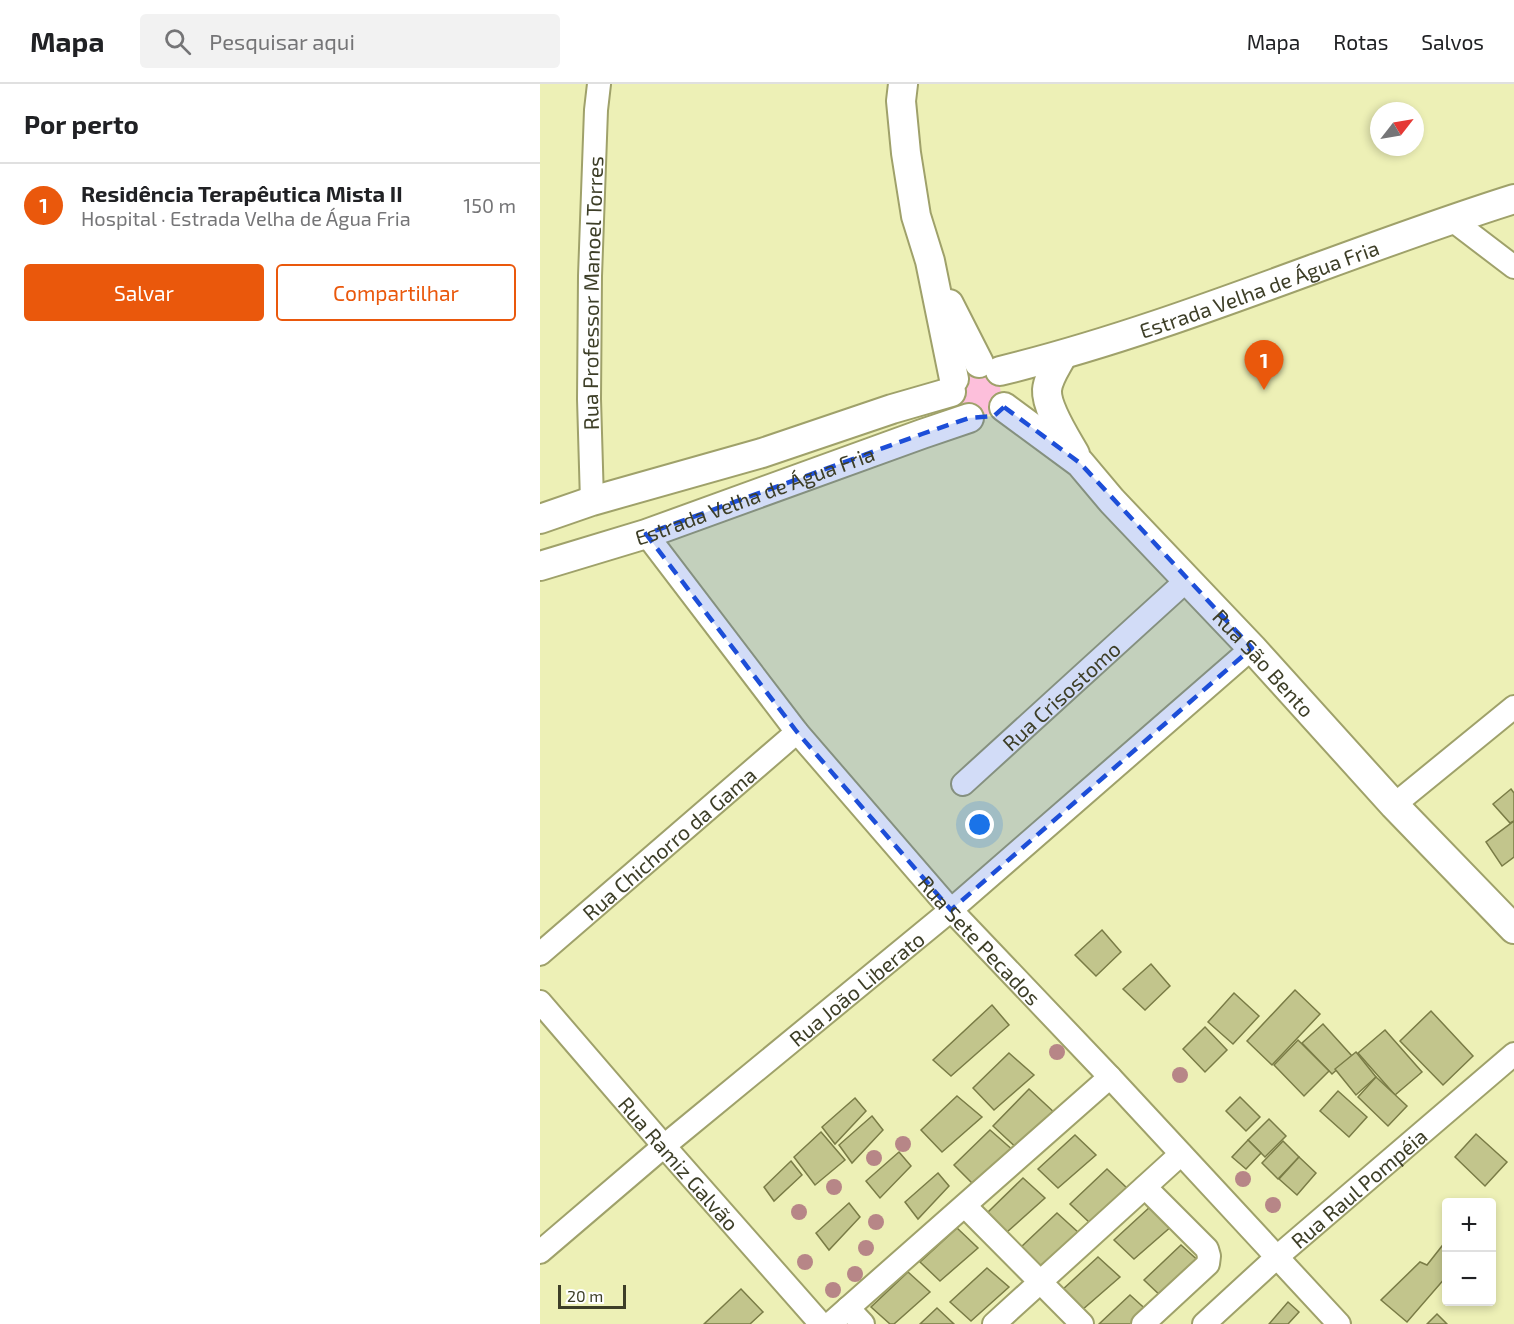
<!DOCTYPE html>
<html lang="pt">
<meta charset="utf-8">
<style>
body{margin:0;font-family:"Exo 2",sans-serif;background:#f2f2f2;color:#202124}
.controls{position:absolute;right:18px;bottom:18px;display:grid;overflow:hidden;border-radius:6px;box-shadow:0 3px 9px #0003}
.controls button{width:54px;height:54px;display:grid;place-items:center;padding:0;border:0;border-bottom:2px solid #e0e0e0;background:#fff;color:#202124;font:30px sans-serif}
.compass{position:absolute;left:830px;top:18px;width:54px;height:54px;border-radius:50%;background:#fff;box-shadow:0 3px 9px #0003;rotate:59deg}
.scale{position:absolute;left:18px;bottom:15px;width:68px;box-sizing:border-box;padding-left:6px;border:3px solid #3d3e27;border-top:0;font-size:16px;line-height:21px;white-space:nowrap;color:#3d3e27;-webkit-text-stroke:4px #fff;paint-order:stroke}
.you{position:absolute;left:440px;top:741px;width:21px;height:21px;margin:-15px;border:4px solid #fff;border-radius:50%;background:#1a73e8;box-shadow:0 0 0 9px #1a73e833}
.badge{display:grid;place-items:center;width:39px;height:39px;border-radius:50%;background:#ea580c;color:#fff;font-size:20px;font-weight:700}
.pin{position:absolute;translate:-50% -50px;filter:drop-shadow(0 2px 3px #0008)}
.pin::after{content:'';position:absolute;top:32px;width:21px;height:18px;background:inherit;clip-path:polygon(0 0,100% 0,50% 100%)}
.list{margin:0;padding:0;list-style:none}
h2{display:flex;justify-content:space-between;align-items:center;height:78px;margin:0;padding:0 24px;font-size:26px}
h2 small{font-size:20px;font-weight:400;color:#757577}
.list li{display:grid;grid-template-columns:39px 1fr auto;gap:18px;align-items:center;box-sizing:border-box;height:84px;padding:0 24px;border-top:2px solid #e0e0e0}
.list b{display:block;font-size:22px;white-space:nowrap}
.list p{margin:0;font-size:20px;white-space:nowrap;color:#757577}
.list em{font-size:20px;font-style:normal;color:#757577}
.actions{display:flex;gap:12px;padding:18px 24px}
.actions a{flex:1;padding:14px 0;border:2px solid #ea580c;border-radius:6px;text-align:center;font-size:21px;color:#ea580c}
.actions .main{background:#ea580c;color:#fff}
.icon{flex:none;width:33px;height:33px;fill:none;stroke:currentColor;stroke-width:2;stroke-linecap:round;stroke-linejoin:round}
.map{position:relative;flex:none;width:974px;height:1240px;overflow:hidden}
header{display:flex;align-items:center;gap:36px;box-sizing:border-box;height:84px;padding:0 30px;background:#fff;border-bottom:2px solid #e0e0e0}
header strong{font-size:28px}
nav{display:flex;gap:33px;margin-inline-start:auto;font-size:21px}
.search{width:420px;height:54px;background:#f2f2f2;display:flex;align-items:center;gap:15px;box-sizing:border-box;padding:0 21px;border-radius:6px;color:#757577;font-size:22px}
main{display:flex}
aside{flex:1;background:#fff}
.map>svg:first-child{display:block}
</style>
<header>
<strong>Mapa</strong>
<div class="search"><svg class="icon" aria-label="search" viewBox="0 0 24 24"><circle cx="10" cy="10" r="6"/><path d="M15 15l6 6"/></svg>Pesquisar aqui</div>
<nav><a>Mapa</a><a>Rotas</a><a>Salvos</a></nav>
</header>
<main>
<aside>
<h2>Por perto<small></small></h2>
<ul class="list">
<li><span class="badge">1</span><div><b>Residência Terapêutica Mista II</b><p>Hospital · Estrada Velha de Água Fria</p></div><em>150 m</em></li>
</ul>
<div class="actions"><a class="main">Salvar</a><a>Compartilhar</a></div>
</aside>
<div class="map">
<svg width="974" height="1240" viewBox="0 0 974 1240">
<rect width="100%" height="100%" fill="#edf0b6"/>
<polygon fill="#fdbfdb" points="435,282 457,289 463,318 449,331 423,322 416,292"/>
<g fill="#c2c58c" stroke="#7a7c46" stroke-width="1.5">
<polygon points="971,705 974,709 974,737 970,739 953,720"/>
<polygon points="974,737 974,773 962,782 946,758"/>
<polygon points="562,846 581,868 556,892 535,871"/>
<polygon points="611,880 630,902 605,926 583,905"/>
<polygon points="755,906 780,930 732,981 707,957"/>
<polygon points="694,909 719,932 693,960 668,938"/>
<polygon points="452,921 469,941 411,992 393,976"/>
<polygon points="891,927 933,972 903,1001 860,957"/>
<polygon points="783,940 812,972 792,990 762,959"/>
<polygon points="665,943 687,966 665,988 643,965"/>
<polygon points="845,946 882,988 855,1011 818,969"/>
<polygon points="758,956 789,987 764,1012 734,981"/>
<polygon points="816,968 836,993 816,1011 795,985"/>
<polygon points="469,969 494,991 454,1026 433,1004"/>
<polygon points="836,993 867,1022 848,1042 818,1013"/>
<polygon points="489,1005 517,1031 480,1067 453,1042"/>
<polygon points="798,1007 827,1033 809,1053 780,1027"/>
<polygon points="417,1012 442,1033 402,1068 381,1046"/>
<polygon points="700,1013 720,1033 706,1047 686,1027"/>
<polygon points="315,1014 326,1027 295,1060 282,1043"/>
<polygon points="332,1032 343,1046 312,1079 299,1061"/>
<polygon points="729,1035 746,1052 725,1073 708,1056"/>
<polygon points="450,1046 475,1068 435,1102 414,1081"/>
<polygon points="281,1048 305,1076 275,1101 254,1073"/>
<polygon points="936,1050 967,1078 945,1102 915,1073"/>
<polygon points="535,1051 556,1071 518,1104 498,1085"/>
<polygon points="708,1056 721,1069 706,1085 692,1073"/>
<polygon points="743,1057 759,1073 738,1095 722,1079"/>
<polygon points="359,1068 371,1082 340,1114 326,1097"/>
<polygon points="759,1073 776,1089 757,1111 739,1095"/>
<polygon points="251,1077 262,1091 234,1117 224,1103"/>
<polygon points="567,1085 588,1105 550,1139 530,1120"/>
<polygon points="398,1089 409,1102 378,1135 365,1118"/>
<polygon points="483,1094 505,1114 467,1148 447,1129"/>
<polygon points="309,1119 320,1133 289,1166 276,1149"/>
<polygon points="611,1122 633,1141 594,1175 574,1156"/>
<polygon points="517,1129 539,1149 500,1183 480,1164"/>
<polygon points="417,1144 438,1164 400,1197 380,1178"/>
<polygon points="641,1161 663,1181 624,1215 604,1196"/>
<polygon points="902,1162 906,1166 906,1193 867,1238 841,1216 880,1178 887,1181"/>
<polygon points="558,1173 580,1193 542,1226 521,1207"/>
<polygon points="447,1184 469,1203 431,1237 410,1218"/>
<polygon points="368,1188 390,1208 354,1240 350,1240 331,1223"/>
<polygon points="201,1205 223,1228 210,1240 164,1240"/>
<polygon points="590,1211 612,1231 601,1240 559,1240"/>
<polygon points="748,1218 759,1228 748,1240 729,1240"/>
<polygon points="397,1224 414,1240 380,1240"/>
<polygon points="897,1230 907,1240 887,1240"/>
</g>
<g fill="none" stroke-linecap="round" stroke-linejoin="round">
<g stroke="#9fa16a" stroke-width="26">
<g id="minor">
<polyline points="911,135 974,183"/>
<path id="s1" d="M52 417 49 315 50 192 56 26 59 0"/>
<path id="s2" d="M106 450 257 648 411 826 570 993 799 1240"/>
<path id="s3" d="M423 700 647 496"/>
<polyline points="854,721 974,623"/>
<path id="s4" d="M0 870 257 648"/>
<path id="s5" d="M0 918 124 1062 281 1240"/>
<polyline points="425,1122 542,1240"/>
<path id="s6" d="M0 1168 124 1062 411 826 712 564"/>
<polyline points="308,1224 323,1240"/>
<polyline points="290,1240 570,993"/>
<polyline points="454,1240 641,1070"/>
<polyline points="603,1240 668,1180 669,1172 667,1165 605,1103"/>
<path id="s7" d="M664 1240 737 1173 974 970"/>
</g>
</g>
<g stroke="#9fa16a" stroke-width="32">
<g id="major">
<polyline points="363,0 361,17 366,69 376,132 390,177 414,295"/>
<polyline points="409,220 439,279"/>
<path d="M522 272C517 282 508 294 507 306 506 324 526 354 535 370"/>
<path id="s8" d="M460 287C636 244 802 169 974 115"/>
<path id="s9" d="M464 323 540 379 572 417 712 564 854 721 974 845"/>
<polyline points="0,435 52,417 222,369 352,325 411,308"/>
<path id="s10" d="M0 482 106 450 382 350 429 334"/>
</g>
</g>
<use href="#minor" stroke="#fff" stroke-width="22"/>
<use href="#major" stroke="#fff" stroke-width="28"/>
</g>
<g fill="#b78687">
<circle cx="517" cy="968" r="8"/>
<circle cx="640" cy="991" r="8"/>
<circle cx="363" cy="1060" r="8"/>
<circle cx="334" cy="1074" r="8"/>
<circle cx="703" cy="1095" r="8"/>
<circle cx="294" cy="1103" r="8"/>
<circle cx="733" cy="1121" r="8"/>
<circle cx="259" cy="1128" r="8"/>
<circle cx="336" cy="1138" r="8"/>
<circle cx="326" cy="1164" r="8"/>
<circle cx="265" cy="1178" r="8"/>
<circle cx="315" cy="1190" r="8"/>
<circle cx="293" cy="1206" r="8"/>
</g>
<path fill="#1d4ed8" fill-opacity="0.2" stroke="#1d4ed8" stroke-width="4.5" stroke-dasharray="12 8" stroke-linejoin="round" d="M464 323 540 379 712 564 411 826 257 648 106 450 382 350 429 334 454 332Z"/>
<g text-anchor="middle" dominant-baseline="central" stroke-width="6" stroke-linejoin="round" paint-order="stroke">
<g font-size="21" fill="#3d3e27" stroke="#fff">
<text stroke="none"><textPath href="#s8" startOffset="272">Estrada Velha de Água Fria</textPath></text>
<text stroke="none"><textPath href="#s1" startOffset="208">Rua Professor Manoel Torres</textPath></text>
<text stroke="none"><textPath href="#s10" startOffset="226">Estrada Velha de Água Fria</textPath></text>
<text stroke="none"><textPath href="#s9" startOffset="366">Rua São Bento</textPath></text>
<text stroke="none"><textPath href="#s3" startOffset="132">Rua Crisostomo</textPath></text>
<text stroke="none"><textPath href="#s4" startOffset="170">Rua Chichorro da Gama</textPath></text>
<text stroke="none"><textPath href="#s2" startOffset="526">Rua Sete Pecados</textPath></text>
<text stroke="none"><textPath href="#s6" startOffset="412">Rua João Liberato</textPath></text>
<text stroke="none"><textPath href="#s5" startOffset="213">Rua Ramiz Galvão</textPath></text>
<text stroke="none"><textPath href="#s7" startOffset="206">Rua Raul Pompéia</textPath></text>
</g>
</g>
</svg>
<div class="controls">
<button>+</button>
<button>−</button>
</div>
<svg class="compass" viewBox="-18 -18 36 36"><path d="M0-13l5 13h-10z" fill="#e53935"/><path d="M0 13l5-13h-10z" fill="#757577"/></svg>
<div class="scale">20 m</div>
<div class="you"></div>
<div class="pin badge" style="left:724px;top:306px">1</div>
</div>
</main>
